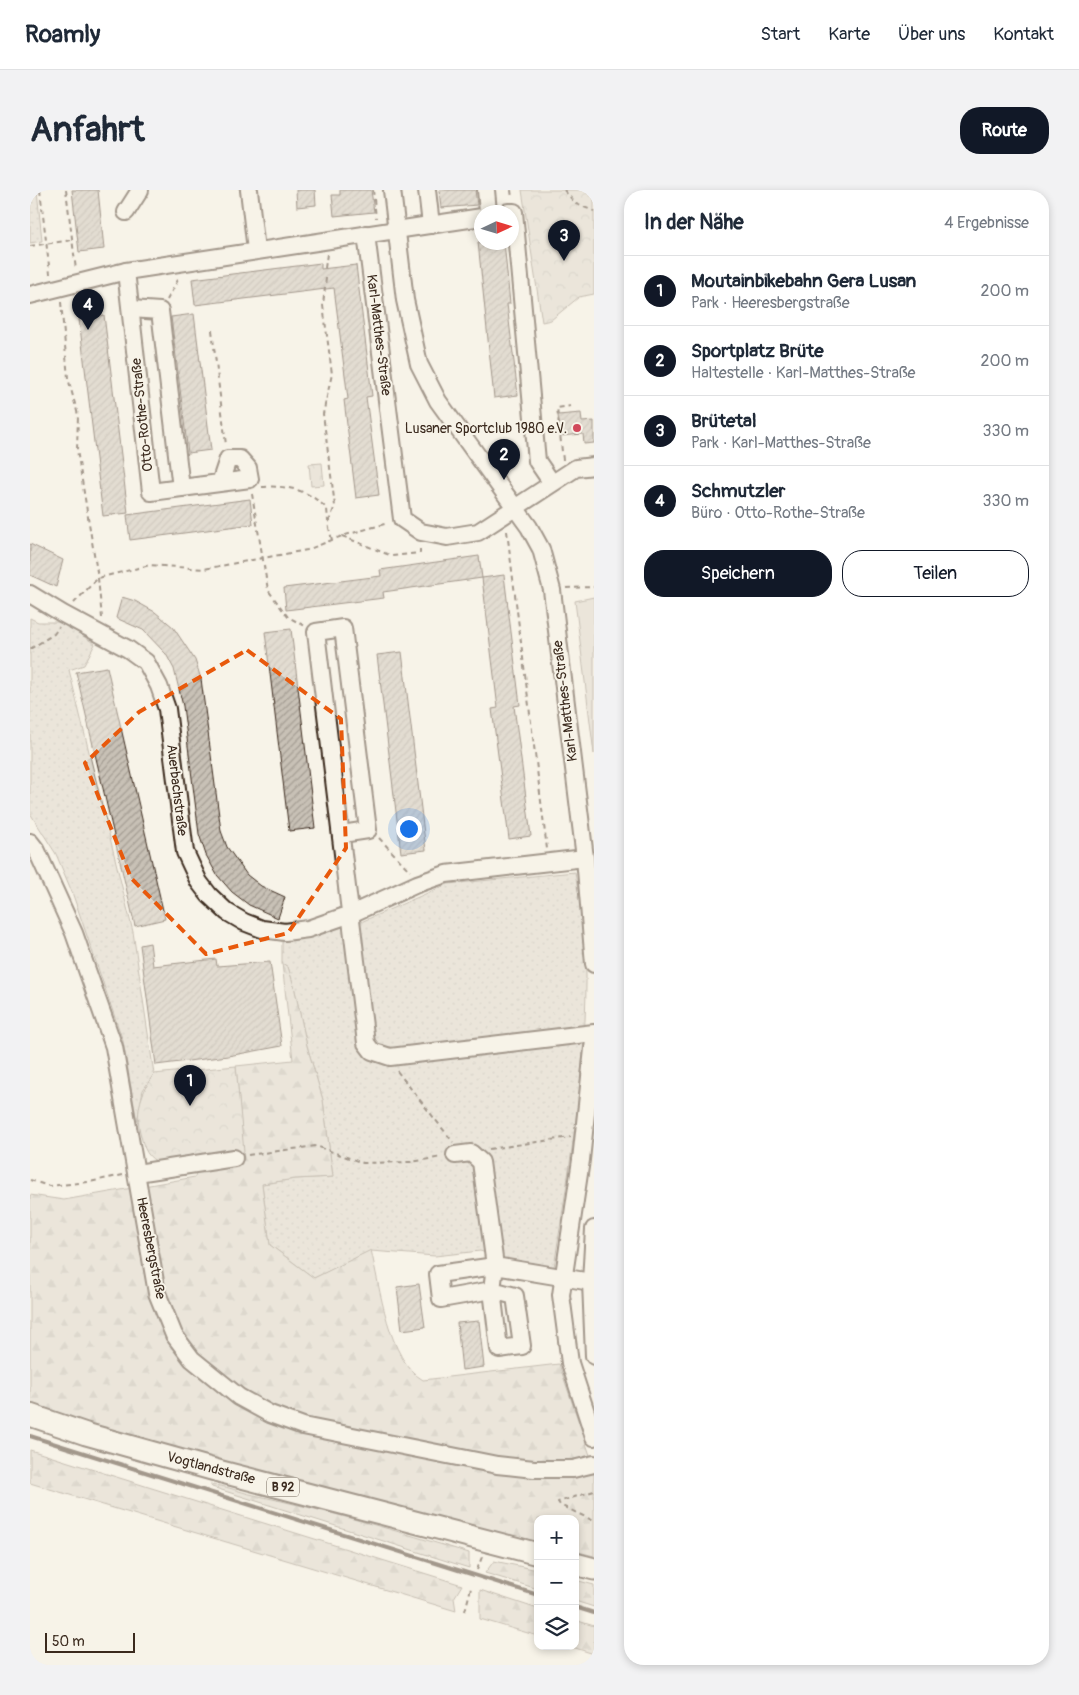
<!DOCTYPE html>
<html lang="de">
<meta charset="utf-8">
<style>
body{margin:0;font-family:Pangolin,sans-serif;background:#f2f2f3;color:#1f2937}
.controls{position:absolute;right:15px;bottom:15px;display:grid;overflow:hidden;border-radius:10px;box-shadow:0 2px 8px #0003}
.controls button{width:45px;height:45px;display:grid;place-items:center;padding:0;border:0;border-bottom:1px solid #e0e1e3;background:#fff;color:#1f2937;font:25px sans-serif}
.compass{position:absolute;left:444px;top:15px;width:45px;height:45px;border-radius:50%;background:#fff;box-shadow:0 2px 8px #0003;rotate:86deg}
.scale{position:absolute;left:15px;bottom:12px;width:90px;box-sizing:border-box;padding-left:5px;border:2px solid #3b2a1e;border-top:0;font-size:14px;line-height:18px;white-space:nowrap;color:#3b2a1e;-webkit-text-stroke:4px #f7f3e8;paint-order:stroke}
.you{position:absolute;left:378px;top:638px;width:18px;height:18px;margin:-12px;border:4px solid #fff;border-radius:50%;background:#1a73e8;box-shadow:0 0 0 8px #1a73e833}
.badge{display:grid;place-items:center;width:32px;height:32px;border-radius:50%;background:#111827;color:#fff;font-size:16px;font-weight:700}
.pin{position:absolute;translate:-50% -41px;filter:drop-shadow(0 1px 2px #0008)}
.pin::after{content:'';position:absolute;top:26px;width:18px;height:15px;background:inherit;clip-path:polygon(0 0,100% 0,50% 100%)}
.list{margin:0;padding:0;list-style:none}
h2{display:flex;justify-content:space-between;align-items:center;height:65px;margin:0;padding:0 20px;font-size:21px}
h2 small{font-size:16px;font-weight:400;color:#747a83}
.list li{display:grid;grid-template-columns:32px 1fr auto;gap:15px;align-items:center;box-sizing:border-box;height:70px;padding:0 20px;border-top:1px solid #e0e1e3}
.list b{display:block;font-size:19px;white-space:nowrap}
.list p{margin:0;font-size:16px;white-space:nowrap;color:#747a83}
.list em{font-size:16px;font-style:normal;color:#747a83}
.actions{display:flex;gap:10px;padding:15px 20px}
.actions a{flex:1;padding:11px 0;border:1px solid #111827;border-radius:20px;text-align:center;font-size:18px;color:#111827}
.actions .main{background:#111827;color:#fff}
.icon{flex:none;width:28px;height:28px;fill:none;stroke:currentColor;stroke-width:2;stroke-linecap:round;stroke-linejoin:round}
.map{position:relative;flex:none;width:564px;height:1475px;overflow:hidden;border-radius:20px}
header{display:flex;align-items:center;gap:30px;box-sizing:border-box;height:70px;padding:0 25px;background:#fff;border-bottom:1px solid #e0e1e3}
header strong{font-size:24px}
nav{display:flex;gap:28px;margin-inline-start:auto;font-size:18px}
.intro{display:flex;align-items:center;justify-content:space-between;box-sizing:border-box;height:120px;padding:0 30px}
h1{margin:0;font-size:35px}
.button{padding:12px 22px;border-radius:20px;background:#111827;color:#fff;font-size:18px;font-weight:700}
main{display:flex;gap:30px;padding:0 30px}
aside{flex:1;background:#fff;border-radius:20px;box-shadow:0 2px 8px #0003}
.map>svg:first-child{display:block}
</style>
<header>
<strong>Roamly</strong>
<nav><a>Start</a><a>Karte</a><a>Über uns</a><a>Kontakt</a></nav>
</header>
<div class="intro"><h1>Anfahrt</h1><a class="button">Route</a></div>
<main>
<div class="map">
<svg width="564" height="1475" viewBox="0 0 564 1475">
<defs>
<pattern id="grass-dots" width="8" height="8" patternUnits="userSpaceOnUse" patternTransform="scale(1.25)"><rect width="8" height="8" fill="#dbd6cb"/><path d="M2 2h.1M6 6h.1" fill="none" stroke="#bdb8ae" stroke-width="1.8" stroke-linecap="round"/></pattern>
<pattern id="forest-firs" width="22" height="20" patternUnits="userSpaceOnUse" patternTransform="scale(1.25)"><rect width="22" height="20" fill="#dbd6cb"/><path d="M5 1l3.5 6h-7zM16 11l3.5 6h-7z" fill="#bdb8ae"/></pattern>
<pattern id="park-crowns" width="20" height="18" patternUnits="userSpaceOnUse" patternTransform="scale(1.25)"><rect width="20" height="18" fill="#dbd6cb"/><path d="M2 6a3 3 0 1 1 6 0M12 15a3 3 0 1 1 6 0" fill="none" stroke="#bdb8ae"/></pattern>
<pattern id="building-hatch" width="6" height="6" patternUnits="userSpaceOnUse" patternTransform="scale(1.25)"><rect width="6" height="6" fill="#c8c1b6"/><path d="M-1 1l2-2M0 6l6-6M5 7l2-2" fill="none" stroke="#a49d93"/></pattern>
</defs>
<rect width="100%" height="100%" fill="#f7f3e8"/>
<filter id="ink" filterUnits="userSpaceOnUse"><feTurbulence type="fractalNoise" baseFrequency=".02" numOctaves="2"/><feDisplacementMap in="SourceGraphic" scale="10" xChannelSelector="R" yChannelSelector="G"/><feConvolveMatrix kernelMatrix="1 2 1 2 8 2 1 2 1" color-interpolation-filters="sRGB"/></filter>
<g filter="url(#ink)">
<g fill="url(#grass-dots)" stroke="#8b8074">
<polygon points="0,0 7,0 12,51 0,53"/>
<polygon points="0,428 8,432 32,432 65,454 54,475 39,480 103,742 124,884 113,900 107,932 93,851 42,702 26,664 0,623"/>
<path d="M545 682C548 705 554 728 555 750 561 857 540 972 524 1077L483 1072 450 1061 405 1066 341 1061 284 1088 240 1055 232 994 265 989 303 987 293 910 277 856 264 796 258 777 252 773V751L331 732 418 694Z"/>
</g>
<g fill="url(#forest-firs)" stroke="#8b8074">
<path d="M252 773 258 777 264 796 277 856 293 910 303 987 265 989 232 994 240 1055 284 1088 341 1060C350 1097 358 1170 393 1190L529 1174 564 1277V1366L545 1361V1329H508V1352L172 1269 0 1218V1005L34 1010 165 987 167 978 214 970 206 876 263 870Z"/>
<polygon points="0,1260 432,1395 424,1408 426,1421 0,1293"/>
<path d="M180 1295C195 1295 209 1302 224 1305 296 1320 368 1341 439 1363V1378L182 1297Z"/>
<polygon points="464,1371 508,1380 508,1399 455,1383"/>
<polygon points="545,1390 564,1395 564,1417 545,1411"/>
<polygon points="450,1400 508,1419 508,1446 450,1429"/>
<polygon points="545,1430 564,1436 564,1464 539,1456 545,1456"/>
</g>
<g fill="url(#park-crowns)" stroke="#8b8074">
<polygon points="492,0 564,0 564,104 549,107 521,130 512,132"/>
<polygon points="292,273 294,295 281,296 279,274"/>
<path d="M206 876 214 962C198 964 138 978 126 971 115 965 113 954 110 942 105 921 112 901 124 884Z"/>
</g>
<polygon fill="#dbd6cb" stroke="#8b8074" points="564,407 564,564 545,411"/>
<g fill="url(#building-hatch)" stroke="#3b2a1e">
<polygon points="42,0 68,0 74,59 49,62"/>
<polygon points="266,0 285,0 286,15 267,17"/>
<polygon points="310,0 341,0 344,22 304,26 302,5 310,5"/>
<polygon points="409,0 445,0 447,15 411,18"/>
<polygon points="448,52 474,52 480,114 477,114 488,205 464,208"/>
<polygon points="291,73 291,79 326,75 342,206 336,207 349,305 326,308 314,210 318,209 304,98 165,115 162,89"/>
<polygon points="164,124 181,260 158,263 141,127"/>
<polygon points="74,125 98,323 73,326 49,129"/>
<polygon points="551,223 552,232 564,231 564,253 554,254 553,244 530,246 528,225"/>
<polygon points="220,309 223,334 100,350 97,325"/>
<polygon points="0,354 33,370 26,397 0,385"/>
<polygon points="449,366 452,388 353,402 354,408 256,420 254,398 351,386 350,380"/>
<polygon points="474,385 490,515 484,516 501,646 479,649 462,519 468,518 452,388"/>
<polygon points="92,407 105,411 125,422 143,437 165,470 171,489 191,641 197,657 217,685 231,696 255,707 248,728 219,715 202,702 187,685 176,665 169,644 153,516 144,479 136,464 113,440 86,428"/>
<polygon points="261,439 285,638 259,641 235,442"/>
<polygon points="372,462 396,660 371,663 347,465"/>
<polygon points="77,477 135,729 105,736 46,482"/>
<polygon points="120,753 123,776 186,769 187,776 240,772 252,856 198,866 126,875 110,755"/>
<polygon points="389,1094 395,1137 372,1140 367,1097"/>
<polygon points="449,1131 454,1177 432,1180 427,1133"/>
</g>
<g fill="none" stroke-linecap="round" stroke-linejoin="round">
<g stroke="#3b2a1e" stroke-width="20">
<g id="minor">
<polyline points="219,0 226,60"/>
<polyline points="362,0 375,110 389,174 408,211 499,337 511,359 522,400 555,668 564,774"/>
<polyline points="397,0 401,35"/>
<polyline points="456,0 458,22"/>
<polyline points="96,22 110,0"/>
<polyline points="478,22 484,22 507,271 522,293"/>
<polyline points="336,44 372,329 391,342 417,347 448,342 546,278 564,276"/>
<polyline points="96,81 121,302 220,289 218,278 210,269 198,269 190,293"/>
<polyline points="0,105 96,81 452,27"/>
<polyline points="101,119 130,121 151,298"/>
<polyline points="0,404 33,424 98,459 116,472 129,496 137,519 155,662 169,692 179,705 197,722 214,732 232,739 255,742 278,739 321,724 387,694 416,684 555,668"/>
<polyline points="312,644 338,640 313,438 286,442 336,853 342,861 360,867 564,843"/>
<polyline points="0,652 7,661 44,743 84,857 127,1103 144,1145 162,1169 209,1207 240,1224 273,1236 467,1275 504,1279 543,1279 564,1274"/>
<polyline points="564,850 551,970 531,1105 540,1173 564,1247"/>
<polyline points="425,965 441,963 451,972 465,1076 462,1100 469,1159 492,1156 485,1106 462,1100 411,1109 408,1084 465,1076 561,1092"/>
<polyline points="107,983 204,968"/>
<polyline points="564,1039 561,1092 564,1166"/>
</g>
</g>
<g stroke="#3b2a1e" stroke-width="25">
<g id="major">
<polyline points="0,1225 56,1244 192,1282 508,1364"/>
<polyline points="545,1374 564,1379"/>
</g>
</g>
<g stroke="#3b2a1e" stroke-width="2" stroke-dasharray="5 4" stroke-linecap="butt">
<polyline points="10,0 20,84"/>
<polyline points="36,0 46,80"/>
<polyline points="343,0 346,28"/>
<polyline points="481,0 482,8"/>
<polyline points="534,0 546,14 564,21"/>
<polyline points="0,56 42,50"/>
<polyline points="295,78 297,64"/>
<polyline points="296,88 293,115 302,184 293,224 305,316 298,334 302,350"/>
<polyline points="137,110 149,88"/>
<polyline points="31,112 38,188 48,225 47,260 68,388 72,428"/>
<polyline points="182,140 196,255"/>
<polyline points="533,270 527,218 541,216"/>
<path d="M232 297C258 295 279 300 297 319L298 331"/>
<polyline points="222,304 238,400 258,427 275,436"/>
<polyline points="477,341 517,659"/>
<polyline points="312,346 362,366 390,363 390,357"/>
<polyline points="536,398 564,397"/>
<polyline points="44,413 68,388 120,375 174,379 233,368 277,360 312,346 358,333"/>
<polyline points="0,459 24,444 29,437"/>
<polyline points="349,648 380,681"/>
<polyline points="367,881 423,952"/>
<polyline points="459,959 541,947"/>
<polyline points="218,965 286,956 333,973 381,972 412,967"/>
<polyline points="0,990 19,996 59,992 93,985"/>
<polyline points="564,1301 528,1312 530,1315 564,1331"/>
<polyline points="447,1380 452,1367"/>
<polyline points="435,1421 441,1398"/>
</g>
<use href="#minor" stroke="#f7f3e8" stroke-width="16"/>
<use href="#major" stroke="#f7f3e8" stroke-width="21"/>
<g stroke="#3b2a1e" stroke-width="4">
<polyline points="0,1246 508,1405"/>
<polyline points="545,1417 564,1423"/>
</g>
</g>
</g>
<path d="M0 0H564V1475H0ZM217 460 311 529 316 658 258 743 176 764 101 688 55 573 109 522Z" fill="#f7f3e8" fill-opacity=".55" fill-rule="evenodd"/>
<path fill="none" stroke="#e8590c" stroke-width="4" stroke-dasharray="10 6" stroke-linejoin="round" d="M217 460 311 529 316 658 258 743 176 764 101 688 55 573 109 522Z"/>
<circle fill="#d1495b" stroke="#f7f3e8" stroke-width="2" cx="547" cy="238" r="5"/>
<g text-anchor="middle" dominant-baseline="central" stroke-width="4" stroke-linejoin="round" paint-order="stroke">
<rect fill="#f7f3e8" stroke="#73665b" stroke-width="1" x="237" y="1287.5" width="32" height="19" rx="4"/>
<g font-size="12" font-weight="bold" fill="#3b2a1e">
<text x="253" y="1297">B 92</text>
</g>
<g font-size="14" fill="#3b2a1e" stroke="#f7f3e8">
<text transform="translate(349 145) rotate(83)">Karl-Matthes-Straße</text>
<text transform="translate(112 225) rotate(-96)">Otto-Rothe-Straße</text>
<text transform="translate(535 511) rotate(-97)">Karl-Matthes-Straße</text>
<text transform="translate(147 600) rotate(83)">Auerbachstraße</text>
<text transform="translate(121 1058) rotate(79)">Heeresbergstraße</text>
<text transform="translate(181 1278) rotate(15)">Vogtlandstraße</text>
</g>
<g font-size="14" fill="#3b2a1e" stroke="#f7f3e8" text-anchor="end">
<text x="537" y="238">Lusaner Sportclub 1980 e.V.</text>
</g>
</g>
</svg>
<div class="controls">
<button>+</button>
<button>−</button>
<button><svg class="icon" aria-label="layers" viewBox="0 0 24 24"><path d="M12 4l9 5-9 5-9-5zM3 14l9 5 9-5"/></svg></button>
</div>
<svg class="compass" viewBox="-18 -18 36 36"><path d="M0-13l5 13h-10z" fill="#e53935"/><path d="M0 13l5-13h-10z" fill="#747a83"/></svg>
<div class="scale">50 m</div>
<div class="you"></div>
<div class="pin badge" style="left:160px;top:916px">1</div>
<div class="pin badge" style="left:474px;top:290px">2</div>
<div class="pin badge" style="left:534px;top:71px">3</div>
<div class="pin badge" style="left:58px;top:140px">4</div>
</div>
<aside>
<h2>In der Nähe<small>4 Ergebnisse</small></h2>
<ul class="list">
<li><span class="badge">1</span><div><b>Moutainbikebahn Gera Lusan</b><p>Park · Heeresbergstraße</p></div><em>200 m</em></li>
<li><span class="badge">2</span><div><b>Sportplatz Brüte</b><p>Haltestelle · Karl-Matthes-Straße</p></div><em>200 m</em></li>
<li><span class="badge">3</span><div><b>Brütetal</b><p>Park · Karl-Matthes-Straße</p></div><em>330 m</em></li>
<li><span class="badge">4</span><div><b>Schmutzler</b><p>Büro · Otto-Rothe-Straße</p></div><em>330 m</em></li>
</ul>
<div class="actions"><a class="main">Speichern</a><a>Teilen</a></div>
</aside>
</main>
